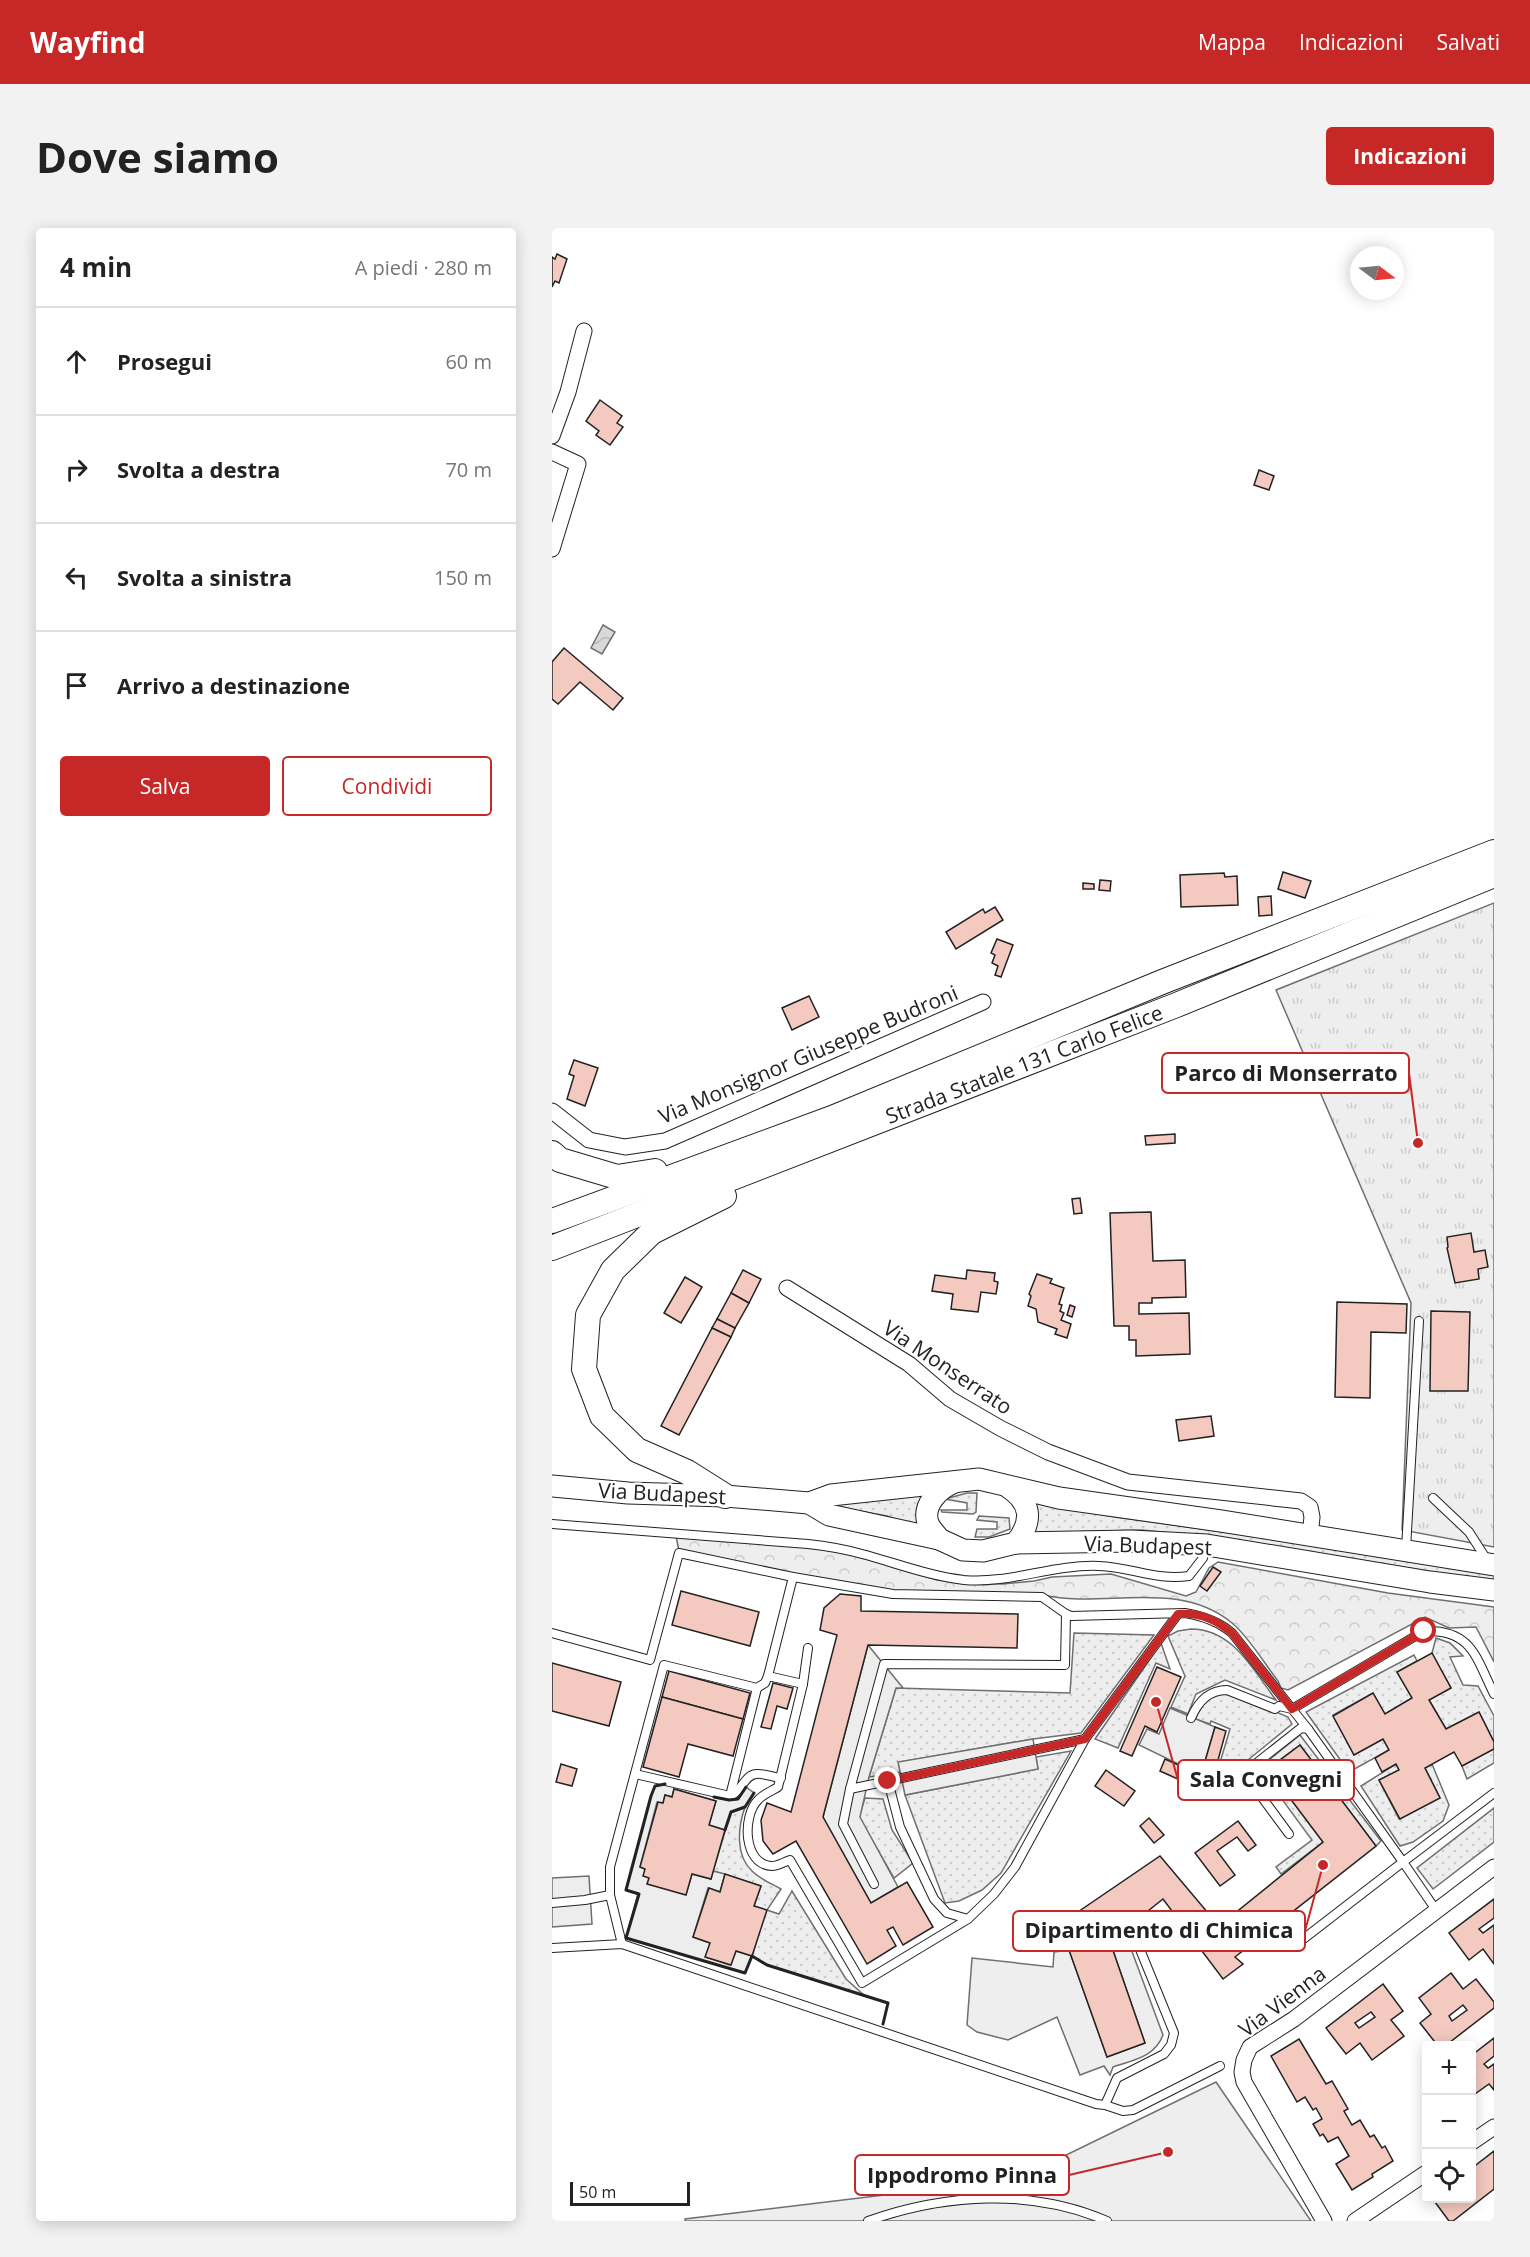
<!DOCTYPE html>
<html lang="it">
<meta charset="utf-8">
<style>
body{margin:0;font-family:"Open Sans",sans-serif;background:#f2f2f2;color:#222}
.controls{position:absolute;right:18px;bottom:18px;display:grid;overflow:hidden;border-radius:6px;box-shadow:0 3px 15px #0003}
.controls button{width:54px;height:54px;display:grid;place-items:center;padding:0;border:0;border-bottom:2px solid #e0e0e0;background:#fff;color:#222;font:30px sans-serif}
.compass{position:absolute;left:798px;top:18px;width:54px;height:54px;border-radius:50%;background:#fff;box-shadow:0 3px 15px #0003;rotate:106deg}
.scale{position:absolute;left:18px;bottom:15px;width:120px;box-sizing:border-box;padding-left:6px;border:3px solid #222;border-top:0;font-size:16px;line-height:21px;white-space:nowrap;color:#222;-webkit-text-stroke:4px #fff;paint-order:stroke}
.stop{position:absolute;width:18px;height:18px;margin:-14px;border:4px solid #c62828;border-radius:50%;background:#fff}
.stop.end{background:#c62828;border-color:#fff;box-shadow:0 2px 6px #0008}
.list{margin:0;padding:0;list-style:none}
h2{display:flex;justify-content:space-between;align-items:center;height:78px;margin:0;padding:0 24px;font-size:26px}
h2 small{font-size:20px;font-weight:400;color:#767676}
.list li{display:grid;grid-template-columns:39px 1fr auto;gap:18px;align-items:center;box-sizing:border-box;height:108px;padding:0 24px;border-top:2px solid #e0e0e0}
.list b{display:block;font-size:22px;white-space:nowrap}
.list em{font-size:20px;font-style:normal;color:#767676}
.actions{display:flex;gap:12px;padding:18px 24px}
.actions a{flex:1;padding:14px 0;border:2px solid #c62828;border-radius:6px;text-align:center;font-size:21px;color:#c62828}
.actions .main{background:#c62828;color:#fff}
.icon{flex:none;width:33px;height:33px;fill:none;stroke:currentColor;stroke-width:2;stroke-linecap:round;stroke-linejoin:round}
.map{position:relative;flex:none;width:942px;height:1993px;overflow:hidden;border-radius:6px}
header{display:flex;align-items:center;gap:36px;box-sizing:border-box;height:84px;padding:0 30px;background:#c62828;color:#fff}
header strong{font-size:28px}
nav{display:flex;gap:33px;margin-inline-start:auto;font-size:21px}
.intro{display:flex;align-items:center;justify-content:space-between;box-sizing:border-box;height:144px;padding:0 36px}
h1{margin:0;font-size:42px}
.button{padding:15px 27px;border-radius:6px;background:#c62828;color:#fff;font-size:21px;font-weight:700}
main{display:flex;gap:36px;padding:0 36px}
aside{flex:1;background:#fff;border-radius:6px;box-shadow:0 3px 15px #0003}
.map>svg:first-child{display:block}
</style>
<header>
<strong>Wayfind</strong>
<nav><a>Mappa</a><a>Indicazioni</a><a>Salvati</a></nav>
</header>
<div class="intro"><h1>Dove siamo</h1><a class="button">Indicazioni</a></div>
<main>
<aside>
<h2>4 min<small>A piedi · 280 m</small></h2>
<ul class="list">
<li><svg class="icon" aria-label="ahead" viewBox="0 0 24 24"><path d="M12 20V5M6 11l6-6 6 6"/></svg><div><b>Prosegui</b></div><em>60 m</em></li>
<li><svg class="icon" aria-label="right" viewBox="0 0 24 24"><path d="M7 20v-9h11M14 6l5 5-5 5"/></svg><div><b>Svolta a destra</b></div><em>70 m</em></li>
<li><svg class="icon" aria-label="left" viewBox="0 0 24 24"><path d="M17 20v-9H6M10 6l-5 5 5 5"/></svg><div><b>Svolta a sinistra</b></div><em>150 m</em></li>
<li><svg class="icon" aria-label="arrive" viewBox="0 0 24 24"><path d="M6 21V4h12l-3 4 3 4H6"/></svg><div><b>Arrivo a destinazione</b></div></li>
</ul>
<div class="actions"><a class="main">Salva</a><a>Condividi</a></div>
</aside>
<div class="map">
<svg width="942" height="1993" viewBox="0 0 942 1993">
<defs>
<pattern id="grass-dots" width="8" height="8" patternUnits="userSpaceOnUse" patternTransform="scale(1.5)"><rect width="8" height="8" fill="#eee"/><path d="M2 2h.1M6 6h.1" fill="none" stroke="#ccc" stroke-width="1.8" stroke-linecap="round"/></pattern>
<pattern id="forest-crowns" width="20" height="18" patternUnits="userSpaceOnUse" patternTransform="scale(1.5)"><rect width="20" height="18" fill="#eee"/><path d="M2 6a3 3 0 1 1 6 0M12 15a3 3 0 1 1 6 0" fill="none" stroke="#ccc"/></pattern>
<pattern id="park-tufts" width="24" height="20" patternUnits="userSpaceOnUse" patternTransform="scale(1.5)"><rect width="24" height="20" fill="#eee"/><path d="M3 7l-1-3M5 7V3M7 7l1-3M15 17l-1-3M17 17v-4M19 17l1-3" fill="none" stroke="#ccc"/></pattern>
<pattern id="water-waves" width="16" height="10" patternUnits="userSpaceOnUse" patternTransform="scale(1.5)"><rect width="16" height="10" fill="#d9d9d9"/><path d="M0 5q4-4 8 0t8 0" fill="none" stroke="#bababa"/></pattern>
</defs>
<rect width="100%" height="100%" fill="#fff"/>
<g fill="url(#grass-dots)" stroke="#6f6f6f" stroke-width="1.5">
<polygon points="415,1265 425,1265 424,1284 421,1286 390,1284 389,1282 415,1282 415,1275 393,1271"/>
<polygon points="372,1266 370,1301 335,1288 279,1278 277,1275"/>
<polygon points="479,1274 563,1289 686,1306 942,1347 942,1354 685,1312 590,1302 478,1305"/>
<polygon points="427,1288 457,1290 458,1301 437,1309 423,1309 425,1301 445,1301 445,1294 425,1292"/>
<path d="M639 1401C681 1401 701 1442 724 1472L673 1452 644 1466 636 1486 619 1479 633 1448 616 1408 626 1403Z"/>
<polygon points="522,1405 602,1407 529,1505 481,1511 347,1534 348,1544 317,1549 344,1460 518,1465"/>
<polygon points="884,1410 898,1415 911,1428 898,1429 911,1457 926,1458 942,1488 942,1514 927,1484 894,1501 877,1472 899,1460 880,1425"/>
<polygon points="609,1415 618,1441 604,1435 566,1520 543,1511"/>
<polygon points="862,1427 865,1433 845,1444 860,1470 833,1486 821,1465 781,1487 802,1527 831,1511 837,1522 797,1544 754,1484"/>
<polygon points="676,1463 736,1489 740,1496 685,1541 680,1552 664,1548 678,1501 659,1493 658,1496 643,1491 653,1472"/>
<polygon points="748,1507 829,1613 824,1618 748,1517 716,1541 771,1614 729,1646 724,1639 760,1612 707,1540"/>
<polygon points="942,1521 942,1535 915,1551 910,1538"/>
<polygon points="519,1523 449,1645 430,1662 407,1673 393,1675 353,1567 486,1541 484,1529"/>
<polygon points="844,1536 847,1542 827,1552 847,1591 888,1570 873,1540 880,1536 897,1577 891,1593 861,1614 848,1618 809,1558"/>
<polygon points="313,1570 331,1571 340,1602 361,1635 342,1650 307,1589"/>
<path d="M193 1579C186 1599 183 1627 200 1643 208 1651 220 1656 229 1661L215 1682 227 1686 240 1663 294 1751 313 1768 215 1737 200 1728 214 1682 202 1678 209 1658 161 1643 179 1584Z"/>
<polygon points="942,1580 942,1614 881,1661 865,1640"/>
</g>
<path fill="url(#forest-crowns)" stroke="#6f6f6f" stroke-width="1.5" d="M124 1308 254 1318 296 1325 385 1352 416 1355 450 1356 482 1353 500 1349 559 1346 634 1368 644 1364 657 1340 666 1334 836 1365 942 1379V1434L924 1399 897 1400 873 1389 736 1462 729 1460 726 1453C712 1435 697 1409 680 1395 625 1350 552 1381 491 1367L342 1364 242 1347 127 1323Z"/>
<polygon fill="url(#park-tufts)" stroke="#6f6f6f" stroke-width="1.5" points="942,675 942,1319 850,1302 859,1075 724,762"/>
<g fill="#eee" stroke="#6f6f6f" stroke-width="1.5">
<path d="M572 1702 611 1807C603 1829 581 1832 561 1839L558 1847 552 1838 528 1847 505 1789 456 1812 425 1804 415 1797 420 1730 501 1739 502 1724 517 1722 555 1829 593 1815 556 1708Z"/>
<polygon points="664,1854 759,1993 133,1993 133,1991 465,1951"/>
</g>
<g fill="#ededed" stroke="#6f6f6f" stroke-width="1.5">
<polygon points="316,1417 351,1460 344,1460 317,1549 308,1589 346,1659 319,1675 271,1589"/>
<polygon points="618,1480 663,1499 649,1547 587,1517 595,1501 607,1506"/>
<polygon points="481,1511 486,1541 353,1567 346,1534"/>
<polygon points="111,1555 177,1572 186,1571 194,1559 202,1565 193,1579 179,1584 173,1602 157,1597 164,1573 122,1561 120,1569 113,1567 111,1575 105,1574 88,1639 93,1641 97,1650 96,1656 134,1666 140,1646 159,1651 161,1643 173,1646 168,1664 156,1660 141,1709 158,1715 154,1729 178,1737 184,1723 200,1728 193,1745 74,1710 86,1666 74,1662 99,1568 103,1558"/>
<polygon points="37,1648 40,1696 0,1699 0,1650"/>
</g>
<polygon fill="url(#water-waves)" stroke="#6f6f6f" stroke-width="1.5" points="51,397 63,404 50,426 39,420"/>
<g fill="#f3c9c0" stroke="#222" stroke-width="1.5" fill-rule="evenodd">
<polygon points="5,26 15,31 7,55 3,53 0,59 0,29 3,31"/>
<polygon points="48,172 70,188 65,195 71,199 58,217 44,207 47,203 34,193"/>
<polygon points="707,242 722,248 717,262 702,257"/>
<polygon points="12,420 71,470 61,482 28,454 6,476 0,471 0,434"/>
<polygon points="731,644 759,653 753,670 726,661"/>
<polygon points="672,645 673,649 685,648 686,677 629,679 628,647"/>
<polygon points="548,652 559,653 558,663 547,662"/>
<polygon points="531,655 542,656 542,661 531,661"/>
<polygon points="719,668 720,687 707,688 706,669"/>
<polygon points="443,679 451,692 404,721 394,704 431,681 433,685"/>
<polygon points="445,711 461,717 449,749 443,747 446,738 440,735 443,727 439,725"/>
<polygon points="257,768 267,789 240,802 230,780"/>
<polygon points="22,832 46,840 33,878 15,871 22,848 17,846"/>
<polygon points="623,906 623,915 594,917 593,908"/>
<polygon points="528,970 530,985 522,986 520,971"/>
<polygon points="599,984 601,1033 633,1032 634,1069 600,1070 600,1075 587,1075 587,1086 637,1085 638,1126 584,1128 584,1112 577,1112 577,1098 562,1098 558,985"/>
<polygon points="919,1005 922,1024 933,1022 936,1039 926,1041 927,1051 903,1055 895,1020 896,1019 895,1009"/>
<polygon points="191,1042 209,1051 197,1075 179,1065"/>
<polygon points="415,1042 443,1045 442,1053 446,1054 444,1066 429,1064 426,1084 399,1081 401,1066 380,1063 383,1047 414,1051"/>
<polygon points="485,1046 500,1051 498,1055 512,1060 507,1076 510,1077 508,1083 512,1085 509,1092 519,1096 515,1110 503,1106 505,1101 486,1094 484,1081 476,1078 479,1068 477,1066"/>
<polygon points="133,1049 150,1059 129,1095 112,1085"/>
<polygon points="179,1065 197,1075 183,1100 165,1091"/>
<polygon points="785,1074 855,1076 854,1105 819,1104 818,1170 783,1169"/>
<polygon points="518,1077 523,1079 520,1089 515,1087"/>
<polygon points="879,1083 918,1084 916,1163 878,1163"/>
<polygon points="165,1091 183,1100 179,1109 160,1100"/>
<polygon points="160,1100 179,1109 127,1207 109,1198"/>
<polygon points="659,1188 662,1208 627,1213 624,1192"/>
<polygon points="661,1339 669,1344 655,1363 648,1358"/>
<polygon points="129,1363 207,1384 198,1418 120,1397"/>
<polygon points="288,1366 309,1368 309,1383 466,1386 465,1420 316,1417 271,1589 319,1675 355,1654 381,1699 351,1717 341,1699 335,1702 344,1718 315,1736 244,1613 221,1626 211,1613 209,1592 215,1575 239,1584 285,1407 268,1402 272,1380"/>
<polygon points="880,1425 899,1460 877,1472 894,1501 927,1484 942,1514 942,1521 910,1538 902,1524 873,1540 888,1570 848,1591 827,1552 847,1542 844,1536 830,1544 823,1530 837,1522 831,1511 802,1527 781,1488 821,1465 833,1486 860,1470 845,1444"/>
<polygon points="0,1435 69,1454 57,1498 0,1483"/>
<polygon points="605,1439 629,1449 605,1504 593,1498 580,1528 568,1523"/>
<polygon points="117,1443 198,1465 191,1491 110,1469"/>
<polygon points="221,1455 241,1460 235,1481 225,1478 219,1501 209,1499"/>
<polygon points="110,1469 191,1491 181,1528 136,1516 127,1549 91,1539"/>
<polygon points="663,1499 674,1503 657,1565 608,1543 613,1531 649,1547"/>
<polygon points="748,1517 824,1618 683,1729 691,1736 671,1751 611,1671 572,1702 529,1718 520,1688 608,1628 667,1698 771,1614 716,1541"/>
<polygon points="9,1536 25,1541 20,1558 4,1554"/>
<polygon points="554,1542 583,1563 572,1578 543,1558"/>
<polygon points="122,1561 164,1573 157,1597 173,1602 159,1651 140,1646 134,1667 95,1656 97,1650 91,1648 93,1641 88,1639 106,1574 111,1575 113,1567 120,1569"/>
<polygon points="597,1590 612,1607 602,1615 588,1598"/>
<polygon points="686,1593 704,1617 696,1623 685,1609 665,1623 683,1647 668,1658 643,1625"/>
<polygon points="173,1646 209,1658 202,1678 215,1682 200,1728 184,1723 179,1737 153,1729 158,1715 141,1709 157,1660 168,1664"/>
<polygon points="942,1671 942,1690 927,1701 931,1705 942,1697 942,1736 931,1721 917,1732 897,1705"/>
<polygon points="556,1708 593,1815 555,1829 517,1722"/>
<path d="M899 1745 911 1761 924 1751 942 1774V1780L893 1818H886L868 1795 879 1786 867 1770ZM911 1777 915 1782 900 1793 897 1788Z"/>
<path d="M831 1756 851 1783 839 1792 852 1808 820 1832 808 1815 794 1826 774 1800ZM819 1784 823 1789 807 1800 803 1795Z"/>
<polygon points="942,1810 942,1828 932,1836 936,1840 942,1836 942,1862 937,1856 923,1866 920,1862 920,1827"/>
<polygon points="747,1811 774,1856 780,1853 796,1881 792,1883 800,1897 808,1892 818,1909 822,1907 830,1920 833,1918 841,1933 820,1946 821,1949 800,1962 784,1936 797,1928 786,1909 776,1914 771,1906 768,1908 761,1896 770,1891 764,1880 761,1882 753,1869 745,1874 719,1828"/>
<polygon points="942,1923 942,1961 901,1993 897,1993 880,1970 920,1970 920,1940"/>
</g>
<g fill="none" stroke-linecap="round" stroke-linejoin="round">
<g stroke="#222" stroke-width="10">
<g id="service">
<polyline points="881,1270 917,1304 935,1332"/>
<path d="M0 1296 256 1316C275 1318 292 1321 310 1326 344 1335 377 1348 412 1352 458 1356 501 1336 547 1338 579 1339 605 1353 637 1348L651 1330 654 1319"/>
<polyline points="854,1321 867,1093"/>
<polyline points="241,1349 216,1448 251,1456"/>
<polyline points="514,1386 513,1437 332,1436 298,1561 533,1511 626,1386"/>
<path d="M0 1405 98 1432 127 1325 241 1349 341 1366 490 1369 514 1386 519 1388 633 1385C651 1388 666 1393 680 1405L740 1481 872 1403C920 1401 924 1430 942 1466"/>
<path d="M256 1420 251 1456 226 1559C220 1563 211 1566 206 1572 190 1588 191 1637 220 1638 226 1638 232 1634 238 1632L310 1755 416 1691 395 1685 382 1671 348 1599 336 1553"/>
<path d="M639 1490C646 1474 656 1462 675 1462L723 1481 727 1478 740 1481 756 1501"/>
<path d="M83 1546 178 1568C190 1564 192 1547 204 1546 211 1545 221 1549 229 1550"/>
<polyline points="298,1561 291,1596 322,1656"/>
<polyline points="178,1568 205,1460"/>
<polyline points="737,1606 692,1545 749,1500 756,1501 851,1634 750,1712"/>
<polyline points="0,1675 33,1672 58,1667"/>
<polyline points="884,1682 851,1634 942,1565"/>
<polyline points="416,1691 442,1666 463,1639 533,1511"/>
<polyline points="70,1716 58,1667 58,1639 112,1437 205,1460 213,1455 216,1448"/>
<polyline points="0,1720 70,1716 544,1876 553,1877 565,1850 612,1826 619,1817 622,1805 585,1714"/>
<polyline points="553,1877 571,1883 581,1882 668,1838"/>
<path d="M316 1993C392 1966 480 1960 555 1993"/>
</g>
</g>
<g stroke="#222" stroke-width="17">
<g id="minor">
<polyline points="0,208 16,164 32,103"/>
<polyline points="0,224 26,236 0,321"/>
<polyline points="0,883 37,912 73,919 113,913 431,774"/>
<polyline points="235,1060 357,1136 398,1171 448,1200 496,1224 576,1254 749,1273 758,1279 760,1289 758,1308"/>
<polyline points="920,1914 942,1899"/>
<polyline points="772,1993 692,1854 690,1844 692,1832 698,1819 742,1791 942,1639"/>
<polyline points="803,1993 874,1945"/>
</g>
</g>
<g stroke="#222" stroke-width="23">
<g id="secondary">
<polyline points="0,1258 76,1265 173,1268 257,1275 279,1267 427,1251 507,1270 669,1293 942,1337"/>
<path d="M456 1259C480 1275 481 1293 464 1315"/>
<polyline points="257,1275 277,1287 387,1311 411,1322 431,1323 464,1315 579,1313 655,1317 878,1354 942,1362"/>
<path d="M387 1311C384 1306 378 1301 376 1295 370 1277 387 1260 403 1254"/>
</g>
</g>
<g stroke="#222" stroke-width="26">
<g id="trunk">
<polyline points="0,925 8,932 65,949 103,943"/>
<polyline points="172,968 100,1004 61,1042 36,1087 32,1141 50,1188 85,1222 135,1244 173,1268"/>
<polyline points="0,993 280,890 610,754 942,624"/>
<polyline points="0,1020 622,778 942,647"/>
</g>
</g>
<use href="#service" stroke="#fff" stroke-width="8"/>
<use href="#minor" stroke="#fff" stroke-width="15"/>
<use href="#secondary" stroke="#fff" stroke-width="21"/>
<use href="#trunk" stroke="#fff" stroke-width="24"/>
<g stroke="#222" stroke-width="3">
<polyline points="113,1556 103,1558 99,1568 74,1662 87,1666 74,1710 193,1745 200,1728 215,1737 336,1775 331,1796"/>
<polyline points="162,1569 177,1572 186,1571 194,1559"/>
<polyline points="173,1602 179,1584 193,1579 202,1565"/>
</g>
</g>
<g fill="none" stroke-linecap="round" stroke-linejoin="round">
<path stroke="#c62828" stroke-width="8" d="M336 1553 533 1511 626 1386C647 1384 665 1392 680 1405L740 1481 872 1403"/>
</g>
<g text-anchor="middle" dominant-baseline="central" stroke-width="4.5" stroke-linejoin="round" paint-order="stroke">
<g font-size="21" fill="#222" stroke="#fff">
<text transform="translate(256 826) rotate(-23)">Via Monsignor Giuseppe Budroni</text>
<text transform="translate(472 836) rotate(-21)">Strada Statale 131 Carlo Felice</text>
<text transform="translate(396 1139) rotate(34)">Via Monserrato</text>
<text transform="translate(110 1265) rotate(3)">Via Budapest</text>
<text transform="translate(596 1317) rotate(2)">Via Budapest</text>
<text transform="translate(730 1773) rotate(-37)">Via Vienna</text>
</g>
</g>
<path fill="none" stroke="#c62828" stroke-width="2" d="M866 915L857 845M604 1474L626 1552M771 1637L753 1703M616 1924L517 1947"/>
<g fill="#c62828" stroke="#fff" stroke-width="2">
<circle cx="866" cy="915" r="6"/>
<circle cx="604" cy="1474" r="6"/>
<circle cx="771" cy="1637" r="6"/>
<circle cx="616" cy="1924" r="6"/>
</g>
<g fill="#fff" stroke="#c62828" stroke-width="2">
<rect x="610" y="825" width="247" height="40" rx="6"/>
<rect x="626" y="1532" width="176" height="40" rx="6"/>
<rect x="461" y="1683" width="292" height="40" rx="6"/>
<rect x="303" y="1927" width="214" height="40" rx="6"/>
</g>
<g font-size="22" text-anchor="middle" font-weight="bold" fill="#222">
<text x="734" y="853">Parco di Monserrato</text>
<text x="714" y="1559">Sala Convegni</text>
<text x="607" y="1710">Dipartimento di Chimica</text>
<text x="410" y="1955">Ippodromo Pinna</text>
</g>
</svg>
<div class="controls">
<button>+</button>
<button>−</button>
<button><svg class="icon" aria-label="locate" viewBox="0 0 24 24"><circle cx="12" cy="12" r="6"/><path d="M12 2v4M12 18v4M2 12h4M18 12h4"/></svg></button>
</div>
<svg class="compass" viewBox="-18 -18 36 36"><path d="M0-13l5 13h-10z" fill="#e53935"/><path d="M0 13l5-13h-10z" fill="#767676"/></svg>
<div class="scale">50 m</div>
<div class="stop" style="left:872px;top:1403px"></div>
<div class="stop end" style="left:336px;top:1553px"></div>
</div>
</main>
